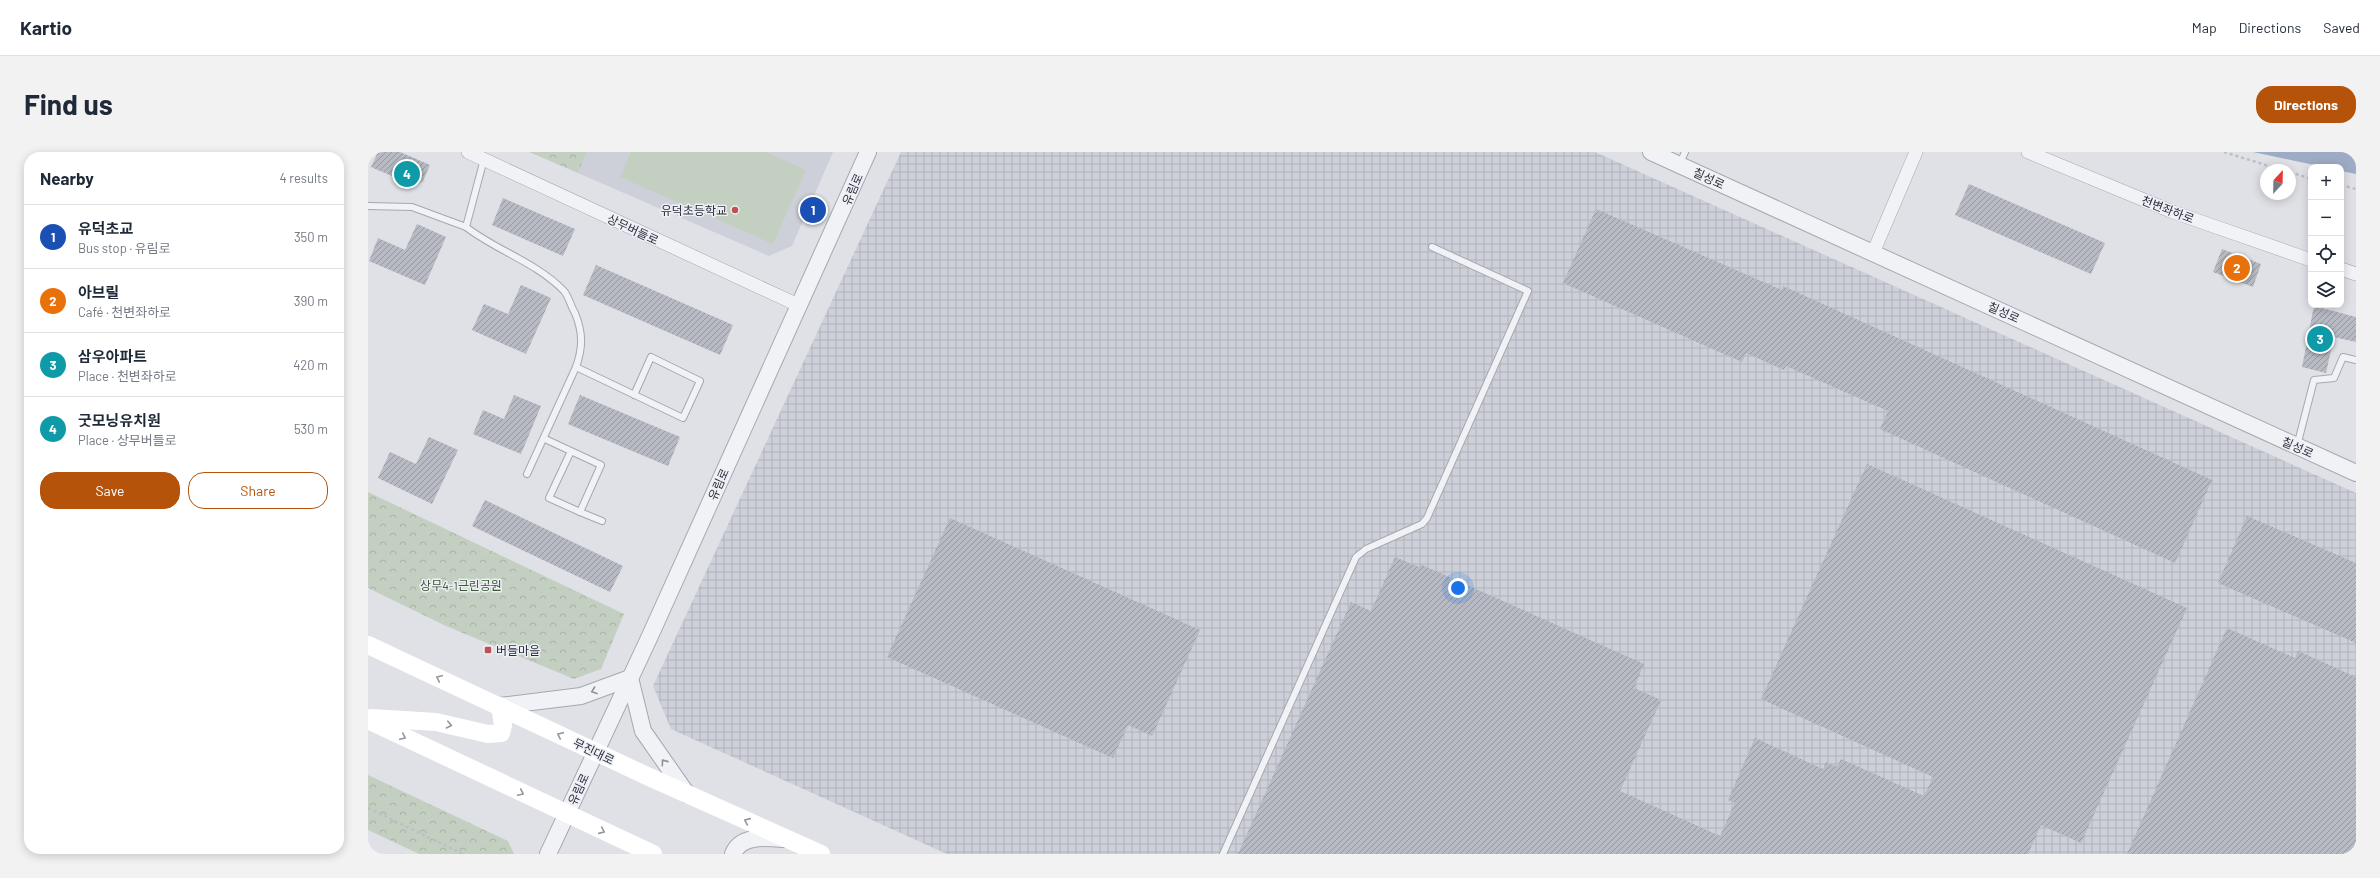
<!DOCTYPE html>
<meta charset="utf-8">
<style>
body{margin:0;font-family:Barlow,"Noto Sans KR",sans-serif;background:#f2f2f3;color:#1f2937}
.controls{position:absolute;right:12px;top:12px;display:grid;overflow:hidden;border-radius:8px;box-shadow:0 2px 10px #0003}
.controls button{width:36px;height:36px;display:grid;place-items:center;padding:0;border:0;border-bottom:1px solid #e0e1e3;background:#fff;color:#1f2937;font:20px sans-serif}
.compass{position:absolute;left:1892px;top:12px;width:36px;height:36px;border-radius:50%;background:#fff;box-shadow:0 2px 10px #0003;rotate:22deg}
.you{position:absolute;left:1090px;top:436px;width:14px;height:14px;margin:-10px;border:3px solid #fff;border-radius:50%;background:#1a73e8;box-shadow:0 0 0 6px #1a73e833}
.badge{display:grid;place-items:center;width:26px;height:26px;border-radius:50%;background:#b45309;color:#fff;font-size:13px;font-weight:700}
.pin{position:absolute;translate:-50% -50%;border:2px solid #fff;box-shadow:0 1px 4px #0006}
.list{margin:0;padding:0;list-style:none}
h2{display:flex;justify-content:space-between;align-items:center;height:52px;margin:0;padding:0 16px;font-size:17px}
h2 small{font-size:13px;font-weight:400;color:#747a83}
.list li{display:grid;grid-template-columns:26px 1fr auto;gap:12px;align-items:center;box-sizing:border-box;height:64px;padding:0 16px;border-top:1px solid #e0e1e3}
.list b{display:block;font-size:15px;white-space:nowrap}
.list p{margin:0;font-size:13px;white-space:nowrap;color:#747a83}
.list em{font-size:13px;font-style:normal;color:#747a83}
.actions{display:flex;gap:8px;padding:12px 16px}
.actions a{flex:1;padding:9px 0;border:1px solid #b45309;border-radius:16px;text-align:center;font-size:14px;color:#b45309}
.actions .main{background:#b45309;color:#fff}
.icon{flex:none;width:22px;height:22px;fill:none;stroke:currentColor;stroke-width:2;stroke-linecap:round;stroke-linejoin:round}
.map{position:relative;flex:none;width:1988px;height:702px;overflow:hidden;border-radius:16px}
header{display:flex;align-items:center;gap:24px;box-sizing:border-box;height:56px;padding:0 20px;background:#fff;border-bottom:1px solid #e0e1e3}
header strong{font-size:19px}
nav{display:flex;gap:22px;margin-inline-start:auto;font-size:14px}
.intro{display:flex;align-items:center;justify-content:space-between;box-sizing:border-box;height:96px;padding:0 24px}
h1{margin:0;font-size:28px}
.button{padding:10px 18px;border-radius:16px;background:#b45309;color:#fff;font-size:14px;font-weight:700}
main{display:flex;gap:24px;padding:0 24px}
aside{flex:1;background:#fff;border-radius:16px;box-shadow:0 2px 10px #0003}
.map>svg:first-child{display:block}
</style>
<header>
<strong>Kartio</strong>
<nav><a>Map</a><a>Directions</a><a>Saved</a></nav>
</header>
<div class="intro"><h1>Find us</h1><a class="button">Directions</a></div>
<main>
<aside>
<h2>Nearby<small>4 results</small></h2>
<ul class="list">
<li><span class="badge" style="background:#1a4fb4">1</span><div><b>유덕초교</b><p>Bus stop · 유림로</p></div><em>350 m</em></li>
<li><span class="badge" style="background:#e8710a">2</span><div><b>아브릴</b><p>Café · 천변좌하로</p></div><em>390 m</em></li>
<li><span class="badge" style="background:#0f9aa8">3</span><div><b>삼우아파트</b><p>Place · 천변좌하로</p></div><em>420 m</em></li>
<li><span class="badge" style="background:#0f9aa8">4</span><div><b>굿모닝유치원</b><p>Place · 상무버들로</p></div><em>530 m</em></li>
</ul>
<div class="actions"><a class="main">Save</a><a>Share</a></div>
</aside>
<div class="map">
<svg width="1988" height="702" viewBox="0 0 1988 702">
<defs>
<pattern id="industrial-grid" width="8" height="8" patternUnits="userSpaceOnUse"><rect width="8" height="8" fill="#ced0d9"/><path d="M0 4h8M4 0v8" fill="none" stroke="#b1b3bb"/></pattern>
<pattern id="park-crowns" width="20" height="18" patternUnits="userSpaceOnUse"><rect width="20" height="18" fill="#c3d0c1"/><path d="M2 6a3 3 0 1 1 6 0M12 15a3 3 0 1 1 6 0" fill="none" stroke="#a8b3a7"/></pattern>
<pattern id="building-hatch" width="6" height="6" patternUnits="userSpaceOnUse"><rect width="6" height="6" fill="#b7bac3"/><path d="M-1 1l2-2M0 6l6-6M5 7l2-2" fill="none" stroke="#9598a0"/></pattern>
</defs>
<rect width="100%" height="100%" fill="#dfe1e7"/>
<polygon fill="#ced0d9" points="219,0 465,0 424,94 401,104 210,21"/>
<polygon fill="url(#industrial-grid)" points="533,0 1227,0 1988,341 1988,702 579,702 303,577 285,534"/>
<g fill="url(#park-crowns)">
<polygon points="161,0 219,0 210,21"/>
<polygon points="0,340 256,462 233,517 206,527 78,474 0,436"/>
<polygon points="0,623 140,689 146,702 51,702 0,678"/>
</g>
<polygon fill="#c3d0c1" points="263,0 398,0 438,18 405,92 252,25"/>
<polygon fill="#9dabc4" points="1885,0 1988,0 1988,22 1973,19 1973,15 1956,15"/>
<g fill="url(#building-hatch)">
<polygon points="10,0 32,0 62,13 55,29 47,34 3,15"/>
<polygon points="1601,32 1737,91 1723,122 1587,63"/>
<polygon points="135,46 207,77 195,104 124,73"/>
<polygon points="1228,57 1414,138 1415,134 1844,328 1807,411 1512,277 1520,259 1418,214 1416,218 1378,201 1374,210 1195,131"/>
<polygon points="49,72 78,85 57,133 1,109 10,86 37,98"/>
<polygon points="1854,97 1893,112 1885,135 1845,120"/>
<polygon points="228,113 365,173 352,203 215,143"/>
<polygon points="153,133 183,146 158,202 104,178 116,152 140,162"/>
<polygon points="1946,154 1988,165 1988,190 1966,185 1958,221 1934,215"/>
<polygon points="146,243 173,254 153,302 105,282 115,258 136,267"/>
<polygon points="212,243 312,285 300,314 200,272"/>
<polygon points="61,285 90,298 64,352 10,326 22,300 48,312"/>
<polygon points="1499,312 1819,456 1713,691 1673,673 1660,702 870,702 983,450 1003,459 1027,405 1051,415 1052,412 1276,512 1266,536 1293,548 1252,639 1352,684 1367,651 1360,648 1387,586 1455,617 1458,610 1469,615 1473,607 1556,644 1565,625 1393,547"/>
<polygon points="117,348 255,414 242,440 104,374"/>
<polygon points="1879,364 1988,411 1988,491 1850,431"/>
<polygon points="582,366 832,478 784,584 760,573 745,606 519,505"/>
<polygon points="1859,476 1927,506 1930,499 1988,525 1988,702 1759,702"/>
</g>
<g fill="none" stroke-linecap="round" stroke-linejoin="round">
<g stroke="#a5a8b1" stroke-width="8">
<g id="service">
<polyline points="1312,11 1317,0"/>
<polyline points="0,54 44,55 98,75 116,7"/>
<path d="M98 75C129 99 168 110 196 139 201 145 203 155 207 161 215 181 215 195 208 215L159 322"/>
<polyline points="208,215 315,266 332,229 283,205 266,243"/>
<polyline points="177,287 233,313 212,360 181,346 203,299"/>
<polyline points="1929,294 1946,228 1966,226 1975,205 1988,208"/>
<polyline points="212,360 234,369"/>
<polyline points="855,702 988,405 998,397 1054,372 1059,366 1160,139 1064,95"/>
</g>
</g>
<g stroke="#a5a8b1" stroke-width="14">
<g id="minor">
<polyline points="100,0 430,153"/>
<polyline points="1660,0 1805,60 1943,108"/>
<polyline points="1505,101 1548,0"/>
<polyline points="1973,117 1988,122"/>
</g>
</g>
<g stroke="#a5a8b1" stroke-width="18">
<g id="tertiary">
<polyline points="1283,0 1988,321"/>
<polyline points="262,526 275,579 319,642"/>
<polyline points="132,554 213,544 262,526"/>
<polyline points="180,702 282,484 500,0"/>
<path d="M365 702C373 682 399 686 417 687"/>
</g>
</g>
<g stroke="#bdbfc6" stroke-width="2.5" stroke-dasharray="3 3" stroke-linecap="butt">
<polyline points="1856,0 1914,18"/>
<polyline points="1922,20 1943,27"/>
<polyline points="1973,33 1988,37"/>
<polyline points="0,656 95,702"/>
</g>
<use href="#service" stroke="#f1f2f6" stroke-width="6"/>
<use href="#minor" stroke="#f1f2f6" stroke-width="13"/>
<use href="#tertiary" stroke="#f1f2f6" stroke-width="16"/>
<g stroke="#fff" stroke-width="18">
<polyline points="0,493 279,624 453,702"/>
<polyline points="3,566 68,570 120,582 133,581 135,573 132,554"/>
<polyline points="0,568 285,702"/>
</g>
</g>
<defs><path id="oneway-chevron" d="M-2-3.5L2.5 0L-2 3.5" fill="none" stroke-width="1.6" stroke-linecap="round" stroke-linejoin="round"/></defs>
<g stroke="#94969e">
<use href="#oneway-chevron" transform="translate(71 526) rotate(-155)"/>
<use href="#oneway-chevron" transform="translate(81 573) rotate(13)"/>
<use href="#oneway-chevron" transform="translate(192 583) rotate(-155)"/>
<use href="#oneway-chevron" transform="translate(35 585) rotate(25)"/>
<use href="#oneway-chevron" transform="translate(153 641) rotate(25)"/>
<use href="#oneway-chevron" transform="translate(379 669) rotate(-156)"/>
<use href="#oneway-chevron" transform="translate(234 679) rotate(24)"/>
</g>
<g stroke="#8e909a">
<use href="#oneway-chevron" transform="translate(226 539) rotate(160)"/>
<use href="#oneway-chevron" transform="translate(296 610) rotate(-125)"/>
</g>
<g fill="#c15052" stroke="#eef0f5" stroke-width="1.5">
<circle cx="367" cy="58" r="4"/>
<rect x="116" y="494" width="8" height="8" rx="2"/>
</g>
<g text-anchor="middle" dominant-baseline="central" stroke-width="3" stroke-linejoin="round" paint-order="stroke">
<g font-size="12" fill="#2a2e3d" stroke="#eef0f5">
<text transform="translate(1341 26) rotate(25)">칠성로</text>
<text transform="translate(484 37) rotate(-66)">유림로</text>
<text transform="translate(1800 57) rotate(21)">천변좌하로</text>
<text transform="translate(265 77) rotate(25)">상무버들로</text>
<text transform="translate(1636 160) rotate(24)">칠성로</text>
<text transform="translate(1930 295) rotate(24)">칠성로</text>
<text transform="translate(350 332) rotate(-66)">유림로</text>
<text transform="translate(226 599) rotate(26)">무진대로</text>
<text transform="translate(210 637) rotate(-65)">유림로</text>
</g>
<g font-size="12" fill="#2a2e3d" stroke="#eef0f5" text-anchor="end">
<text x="359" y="58">유덕초등학교</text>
<text x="128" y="498" text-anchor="start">버들마을</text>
</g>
<g font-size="12" fill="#3a5738" stroke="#eef0f5">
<text x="93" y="433">상무4-1근린공원</text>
</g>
</g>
</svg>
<div class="controls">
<button>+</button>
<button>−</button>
<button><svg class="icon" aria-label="locate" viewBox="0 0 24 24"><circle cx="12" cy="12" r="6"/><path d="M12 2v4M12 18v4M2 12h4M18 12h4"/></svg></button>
<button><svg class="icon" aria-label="layers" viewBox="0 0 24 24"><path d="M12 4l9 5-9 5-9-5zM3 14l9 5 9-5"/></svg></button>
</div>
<svg class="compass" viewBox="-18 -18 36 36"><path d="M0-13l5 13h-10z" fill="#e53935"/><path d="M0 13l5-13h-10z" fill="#747a83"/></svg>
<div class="you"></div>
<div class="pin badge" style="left:445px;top:58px;background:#1a4fb4">1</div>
<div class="pin badge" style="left:1869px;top:116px;background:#e8710a">2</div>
<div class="pin badge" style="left:1952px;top:187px;background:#0f9aa8">3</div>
<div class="pin badge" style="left:39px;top:22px;background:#0f9aa8">4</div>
</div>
</main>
